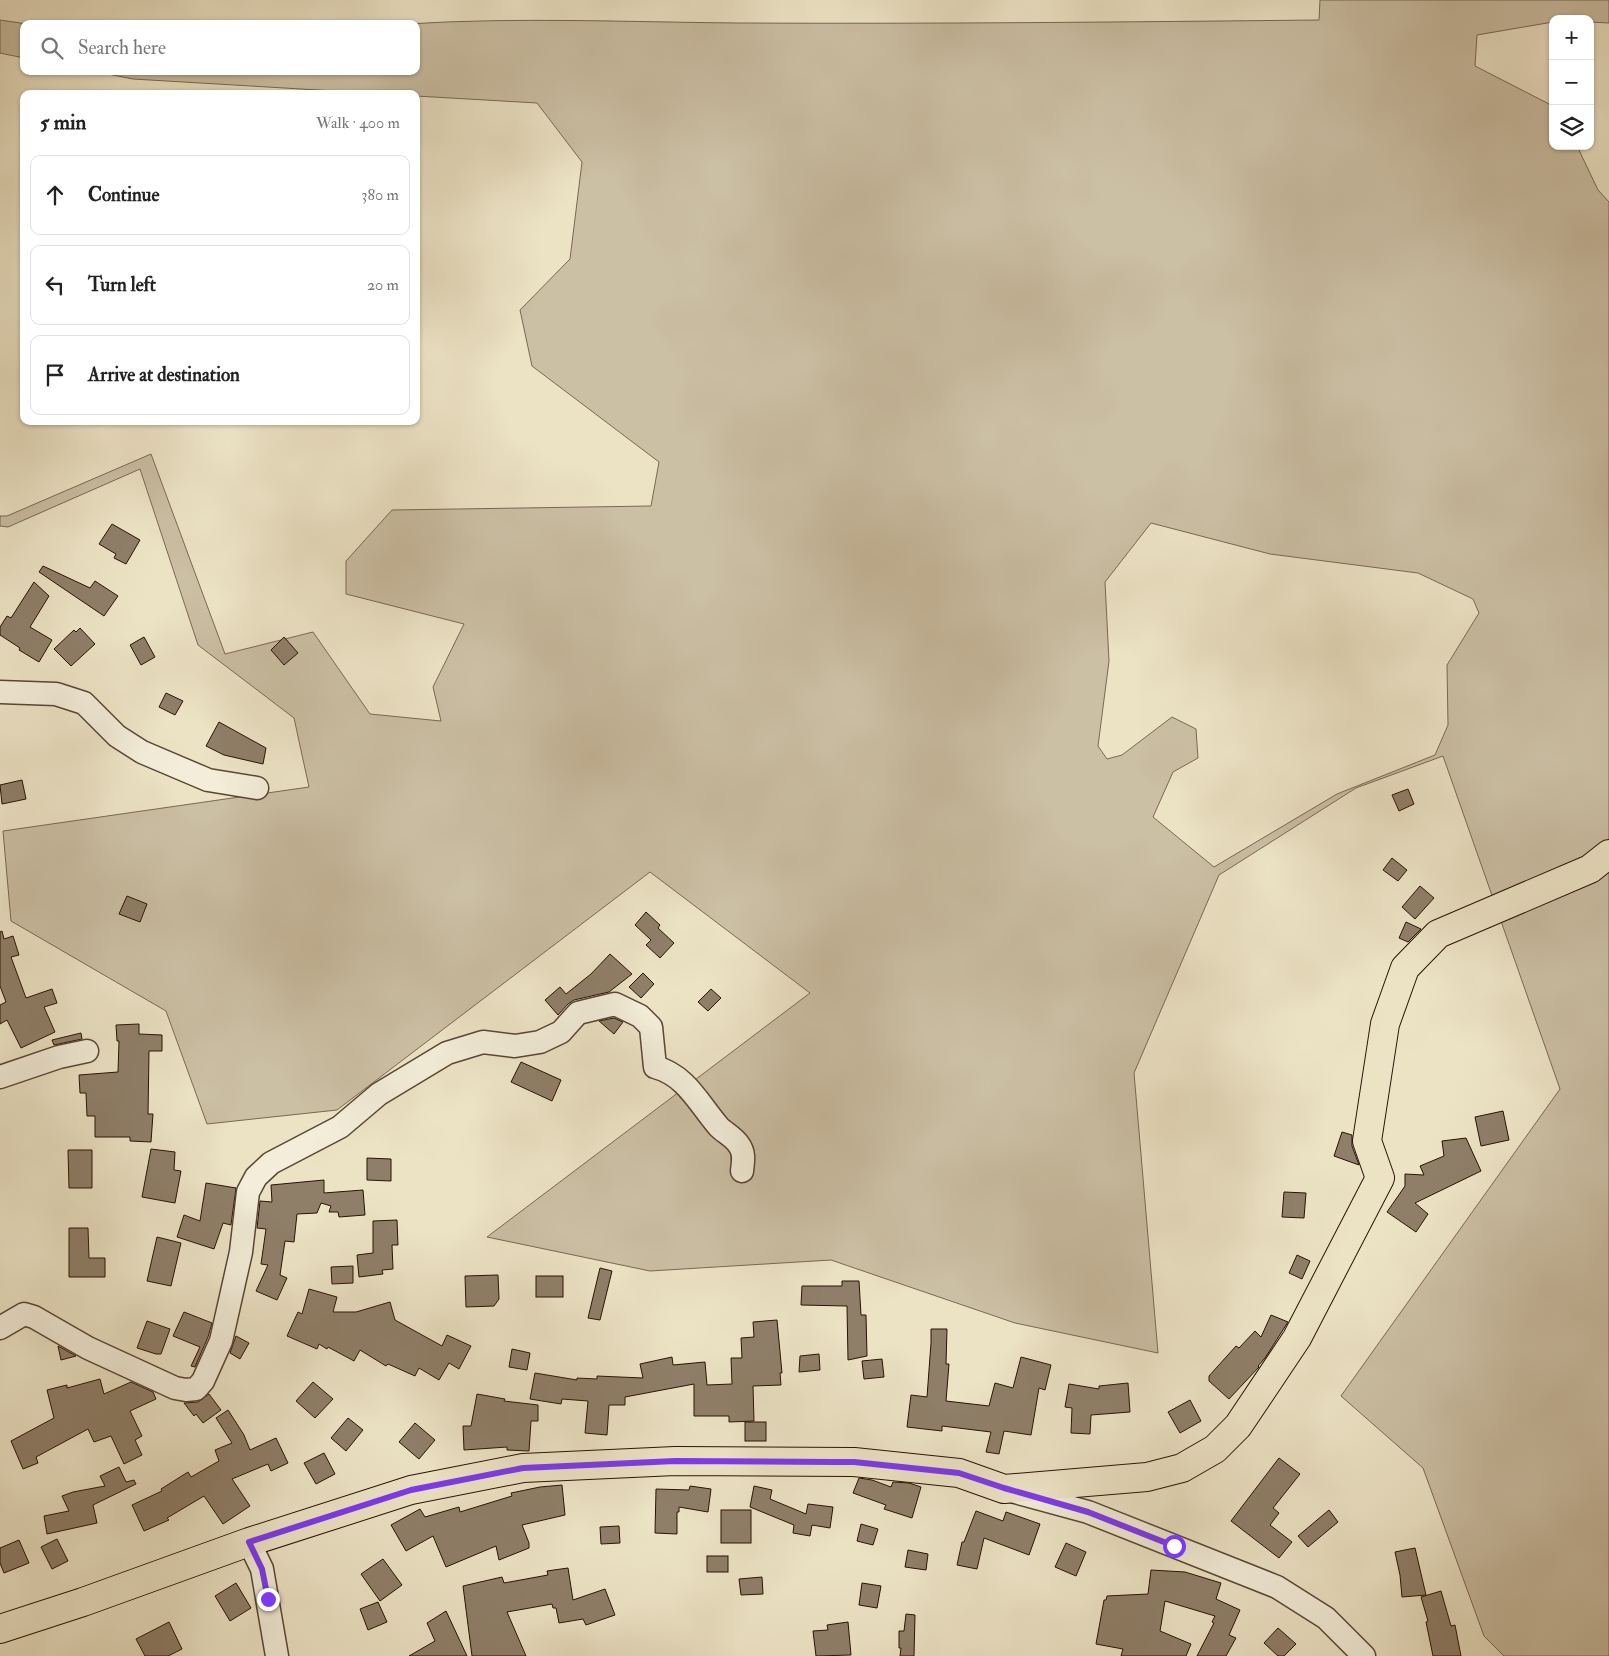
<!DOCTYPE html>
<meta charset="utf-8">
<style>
body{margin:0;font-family:"IM FELL Double Pica",serif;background:#f6f6f6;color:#222}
.controls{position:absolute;right:15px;top:15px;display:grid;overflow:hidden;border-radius:10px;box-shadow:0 1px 4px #0004}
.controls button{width:45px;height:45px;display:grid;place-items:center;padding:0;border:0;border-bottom:1px solid #e0e0e0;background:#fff;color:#222;font:25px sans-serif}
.stop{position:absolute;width:15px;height:15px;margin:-11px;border:4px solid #7c3aed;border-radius:50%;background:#fff}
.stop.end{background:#7c3aed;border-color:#fff;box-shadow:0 1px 5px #0008}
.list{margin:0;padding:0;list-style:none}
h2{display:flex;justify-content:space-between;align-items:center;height:65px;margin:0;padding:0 20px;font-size:21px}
h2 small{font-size:16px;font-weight:400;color:#767676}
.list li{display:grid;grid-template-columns:32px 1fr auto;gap:15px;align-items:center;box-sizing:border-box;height:80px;margin:0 10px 10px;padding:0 10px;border:1px solid #e0e0e0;border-radius:10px}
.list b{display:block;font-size:19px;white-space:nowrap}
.list em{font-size:16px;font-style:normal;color:#767676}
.icon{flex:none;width:28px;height:28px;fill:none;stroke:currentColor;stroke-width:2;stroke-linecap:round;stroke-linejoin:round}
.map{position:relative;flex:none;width:1609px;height:1656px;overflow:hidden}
.search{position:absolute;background:#fff;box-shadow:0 1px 4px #0004;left:20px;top:20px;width:400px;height:55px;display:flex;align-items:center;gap:12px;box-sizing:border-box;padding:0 18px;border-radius:10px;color:#767676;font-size:19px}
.panel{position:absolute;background:#fff;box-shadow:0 1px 4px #0004;left:20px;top:90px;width:400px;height:335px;border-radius:10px}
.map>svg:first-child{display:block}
</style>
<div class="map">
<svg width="1609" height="1656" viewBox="0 0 1609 1656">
<rect width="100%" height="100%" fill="#ece3c5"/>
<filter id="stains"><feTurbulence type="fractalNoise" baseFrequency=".004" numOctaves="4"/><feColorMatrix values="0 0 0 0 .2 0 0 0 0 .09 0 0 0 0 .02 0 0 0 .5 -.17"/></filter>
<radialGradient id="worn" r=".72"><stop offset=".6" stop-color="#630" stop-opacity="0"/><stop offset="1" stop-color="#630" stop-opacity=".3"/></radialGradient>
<g fill="#cbbfa4" stroke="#7a6854" fill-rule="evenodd">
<path d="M1320 0H1609V23L1590 22V19H1553V22L1477 35 1475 66 1553 106V146H1577L1598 190 1609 202V1656H1504L1484 1636 1423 1468 1341 1396 1560 1089 1443 756 1356 788 1219 875 1134 1073 1158 1353 1015 1323 831 1260 650 1271 487 1237 810 993 650 872 337 1110 207 1124 166 1011 11 921 3 831 309 787 294 718 198 645 140 469 8 527 0 526V516H7L151 454 225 654 313 632 370 714 441 721 433 687 464 624 346 594V561L392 510 651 506 659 462 532 366 520 310 570 259 582 162 537 103 416 96V94H385L133 79 93 71H416V24H407C517 17 627 22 737 23 931 24 1125 22 1319 20ZM1151 523 1270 554 1418 573 1473 599 1479 613 1447 665 1448 725 1435 755 1337 794 1214 867 1153 817 1173 772 1198 758 1196 729 1172 717 1122 755 1107 759 1098 746 1109 661 1105 582Z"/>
<polygon points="0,20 27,24 24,24 24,58 0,53"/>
</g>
<g fill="#8f7f69" stroke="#2a1205">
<polygon points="112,524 140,540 126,564 114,558 116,554 99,544"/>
<polygon points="43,566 90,588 95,581 118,596 104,616 39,572"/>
<polygon points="34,582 49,596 30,627 52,640 39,662 19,650 20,648 0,635 0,627 7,616 11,618"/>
<polygon points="80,628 95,644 71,666 54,649 74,630 76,632"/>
<polygon points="144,637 155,657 141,665 130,645"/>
<polygon points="284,637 298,653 284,665 271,650"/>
<polygon points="166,693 183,701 175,715 159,707"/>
<polygon points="219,722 266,748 263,764 224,755 206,746"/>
<polygon points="22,780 26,799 2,804 0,785"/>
<polygon points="1408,789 1414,804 1399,811 1392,795"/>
<polygon points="1392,858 1407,870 1398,881 1383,870"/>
<polygon points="1420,886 1434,898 1415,919 1402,907"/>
<polygon points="127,896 147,904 140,922 119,914"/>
<polygon points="646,912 660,925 658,928 674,943 660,958 646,945 651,940 635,925"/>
<polygon points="1406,922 1421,929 1408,942 1399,938"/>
<polygon points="2,931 4,939 13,936 19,955 11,957 26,998 52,989 57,1003 44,1007 55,1032 21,1048 7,1020 0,1024 0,1005 6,1002 0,986 0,932"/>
<polygon points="610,954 632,974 609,992 574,1000 568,1004 558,1015 545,1000 560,987 566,994 591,974"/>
<polygon points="643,973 654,984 641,998 629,987"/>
<polygon points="711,989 721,998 708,1011 698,1002"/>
<polygon points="614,1018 623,1022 614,1034 599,1021"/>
<polygon points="139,1024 139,1034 162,1035 162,1051 149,1051 148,1114 153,1114 151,1142 130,1141 130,1137 95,1137 95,1116 87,1116 86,1093 80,1093 79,1075 118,1072 119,1041 117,1041 116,1025"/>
<polygon points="81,1033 82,1039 54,1045 52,1040"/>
<polygon points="521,1062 561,1080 552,1101 511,1082"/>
<polygon points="1503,1111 1509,1140 1481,1146 1475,1117"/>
<polygon points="1342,1132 1352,1135 1352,1146 1359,1165 1334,1156"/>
<polygon points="1466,1138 1481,1171 1415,1203 1428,1214 1416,1232 1387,1212 1405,1186 1405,1174 1424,1175 1420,1166 1444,1156 1442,1141"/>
<polygon points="151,1149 175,1152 174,1170 181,1171 175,1203 142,1197"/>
<polygon points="68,1150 92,1150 92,1188 69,1188"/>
<polygon points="367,1158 391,1159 391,1181 367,1180"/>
<polygon points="324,1180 324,1193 363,1190 365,1215 339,1217 338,1212 329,1212 331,1206 321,1203 317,1213 297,1214 294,1242 285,1241 280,1275 287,1278 277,1300 256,1291 268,1265 261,1264 266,1229 257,1228 260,1201 272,1202 271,1185"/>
<polygon points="206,1183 236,1188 231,1225 223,1223 214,1249 177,1237 184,1215 200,1221"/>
<polygon points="1284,1192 1306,1193 1304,1218 1282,1217"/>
<polygon points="397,1220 398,1245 392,1245 393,1269 382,1270 383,1274 359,1277 357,1255 373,1253 373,1221"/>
<polygon points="69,1228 88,1228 89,1258 105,1258 105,1277 69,1277"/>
<polygon points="157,1237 181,1243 171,1286 147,1281"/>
<polygon points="1297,1255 1310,1261 1302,1279 1289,1273"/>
<polygon points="353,1266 353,1283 332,1284 331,1267"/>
<polygon points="600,1268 612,1271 600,1320 588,1318"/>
<polygon points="498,1275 499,1299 494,1306 466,1307 465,1276"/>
<rect x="536" y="1276" width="27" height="21"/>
<polygon points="842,1281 859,1281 861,1315 866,1315 867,1356 848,1360 847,1306 801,1305 802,1286 842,1286"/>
<polygon points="309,1289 337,1297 333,1312 356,1312 390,1302 395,1320 442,1346 447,1335 471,1346 459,1369 449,1363 439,1380 419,1368 415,1376 388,1364 386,1366 360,1350 354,1361 328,1347 327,1349 319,1344 317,1349 287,1336 298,1312 302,1314"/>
<polygon points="184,1312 212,1323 208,1337 195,1367 191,1366 200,1347 173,1336"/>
<polygon points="1271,1315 1288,1322 1265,1358 1258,1366 1259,1367 1229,1399 1209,1381 1209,1376 1236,1346 1239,1348 1255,1331 1261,1337"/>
<polygon points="777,1320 782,1373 780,1373 781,1385 753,1386 754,1421 729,1422 729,1416 694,1416 694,1384 625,1397 625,1405 609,1405 607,1435 585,1433 588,1401 562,1399 561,1404 530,1399 535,1373 577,1380 577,1378 597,1379 597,1376 643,1378 640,1364 672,1357 673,1365 705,1362 707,1385 732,1384 731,1358 742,1358 741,1338 754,1337 753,1322"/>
<polygon points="147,1321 170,1329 161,1354 156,1354 137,1348"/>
<polygon points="931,1329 947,1329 946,1364 949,1364 946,1401 989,1406 995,1383 1013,1388 1021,1357 1051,1365 1045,1390 1039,1388 1031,1435 1004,1431 999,1454 986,1452 991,1432 942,1426 942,1431 907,1427 911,1395 927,1397 931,1343"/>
<polygon points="236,1336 249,1343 240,1359 230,1353"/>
<polygon points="58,1346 76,1356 61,1360"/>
<polygon points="512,1349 530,1353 527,1370 509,1367"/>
<polygon points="819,1354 820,1370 799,1372 800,1356"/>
<polygon points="882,1359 884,1377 864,1379 862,1361"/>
<polygon points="100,1379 104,1394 131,1382 153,1392 156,1399 130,1411 142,1436 135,1440 142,1455 124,1464 111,1436 94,1442 88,1429 36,1457 38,1463 23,1469 11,1441 54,1418 47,1390 67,1385 67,1388"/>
<polygon points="313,1382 333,1399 315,1418 296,1401"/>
<polygon points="1128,1383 1130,1412 1091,1415 1090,1434 1071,1433 1072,1408 1065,1407 1069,1384 1099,1389 1099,1386"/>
<polygon points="209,1394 221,1410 203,1423 196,1414 194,1416 184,1403 198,1402"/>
<polygon points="477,1394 505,1399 504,1401 538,1405 538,1421 531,1421 529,1451 507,1450 507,1447 464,1450 463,1426 471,1426"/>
<polygon points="1190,1400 1201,1421 1180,1433 1168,1412"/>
<polygon points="228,1410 244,1435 250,1450 276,1438 288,1463 271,1471 268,1464 232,1479 250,1506 223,1524 204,1496 167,1518 169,1520 144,1531 132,1505 162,1491 161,1489 188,1472 191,1477 219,1461 215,1450 232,1443 216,1418"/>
<polygon points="348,1418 363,1430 346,1451 331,1438"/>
<rect x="745" y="1422" width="21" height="19"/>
<polygon points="415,1423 435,1440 419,1459 399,1442"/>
<polygon points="324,1453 335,1474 316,1484 304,1463"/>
<polygon points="1279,1458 1300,1474 1273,1508 1279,1513 1270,1525 1292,1542 1279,1558 1231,1521"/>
<polygon points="119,1467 126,1482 134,1480 136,1484 93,1505 97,1523 47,1534 44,1516 69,1511 62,1496 73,1492 105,1486 100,1476"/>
<polygon points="859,1478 872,1480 891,1487 893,1482 909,1483 921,1487 912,1518 884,1509 886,1505 853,1493"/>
<polygon points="562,1485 565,1515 522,1525 529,1543 529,1548 499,1560 496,1546 446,1567 433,1536 406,1551 391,1525 420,1509 425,1517 459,1507 460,1512 512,1496 511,1493 540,1487"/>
<polygon points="690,1486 711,1489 708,1512 679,1507 679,1512 677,1512 677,1534 655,1533 656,1489 689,1490"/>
<polygon points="754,1486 772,1490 770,1499 806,1514 808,1504 833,1507 830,1528 812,1525 810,1536 793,1533 794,1525 750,1507"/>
<rect x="721" y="1510" width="30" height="33"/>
<polygon points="1329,1510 1338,1522 1308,1547 1298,1536"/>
<polygon points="976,1511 1003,1521 1006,1512 1040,1524 1029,1555 984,1538 977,1569 957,1565 962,1542 964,1542"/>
<polygon points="861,1524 878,1529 873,1545 857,1541"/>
<polygon points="619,1526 620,1543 601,1544 600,1527"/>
<polygon points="57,1539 68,1561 52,1569 41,1547"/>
<polygon points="19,1540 29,1563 4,1573 0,1563 0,1548"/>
<polygon points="1066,1543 1086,1552 1076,1576 1055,1567"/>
<polygon points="1415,1548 1426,1595 1402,1597 1400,1575 1395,1552"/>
<polygon points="908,1550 928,1554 926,1570 905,1567"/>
<rect x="707" y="1556" width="21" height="16"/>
<polygon points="383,1559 402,1585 380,1601 361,1574"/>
<polygon points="568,1568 573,1600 605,1589 615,1615 586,1625 583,1619 559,1623 556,1608 553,1608 552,1604 507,1612 526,1656 472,1656 463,1586 502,1577 504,1583 548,1575 547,1571"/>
<polygon points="1151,1570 1185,1572 1221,1583 1216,1599 1240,1610 1229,1635 1236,1638 1226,1656 1197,1656 1214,1623 1212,1622 1215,1616 1165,1601 1160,1631 1191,1644 1186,1656 1121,1656 1123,1649 1096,1644 1104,1600 1106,1600 1107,1596 1148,1594"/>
<polygon points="762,1577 763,1594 741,1595 739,1579"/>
<polygon points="236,1583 251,1608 230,1621 215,1596"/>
<polygon points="862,1583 881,1586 877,1608 859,1605"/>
<polygon points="1441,1591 1451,1626 1455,1625 1461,1656 1433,1656 1426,1622 1428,1621 1421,1597"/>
<polygon points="378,1602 387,1622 368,1630 360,1609"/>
<polygon points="446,1611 467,1656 409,1656 435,1641 427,1623"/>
<polygon points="906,1614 915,1615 914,1656 900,1656 901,1648 899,1648 899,1631 904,1631"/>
<polygon points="169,1622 182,1649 168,1656 145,1656 136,1639"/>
<polygon points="848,1622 851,1655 816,1656 813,1631 828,1630 827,1625"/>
<polygon points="1278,1628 1296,1644 1284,1656 1278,1656 1264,1643"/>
</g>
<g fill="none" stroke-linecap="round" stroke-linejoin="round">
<g stroke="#5a4635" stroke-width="25">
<g id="minor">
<polyline points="0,692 56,694 84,703 117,736 142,752 208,780 257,788"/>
<polyline points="0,1077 59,1057 87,1051"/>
<path d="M0 1328 24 1314 34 1317 88 1348 175 1388 186 1390 196 1389 203 1381 221 1341 241 1252 248 1192 256 1177 271 1163 340 1127 379 1094 447 1053 483 1042 515 1046 540 1042 561 1032 578 1013 615 1004 640 1016 651 1027 655 1067C686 1075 699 1104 719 1127 725 1133 734 1137 739 1145 745 1153 743 1162 742 1171"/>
<polyline points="1015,1492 1088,1512 1277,1587 1326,1618 1364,1656"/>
<polyline points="249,1542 262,1569 277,1656"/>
</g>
</g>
<g stroke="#2a1205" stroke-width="30">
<polyline id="major" points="0,1629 83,1602 249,1542 411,1490 523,1468 675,1461 854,1462 959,1473 1004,1489 1147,1477 1182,1468 1215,1449 1238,1426 1297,1338 1380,1178 1367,1141 1385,1024 1405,968 1438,934 1590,869 1609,854"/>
</g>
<use href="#minor" stroke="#f3edd9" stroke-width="22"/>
<use href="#major" stroke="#ece3c5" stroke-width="28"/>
</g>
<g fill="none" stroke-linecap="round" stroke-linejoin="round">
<polyline stroke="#7c3aed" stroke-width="6" points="268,1599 262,1569 249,1542 411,1490 523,1468 675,1461 834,1462 854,1462 959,1473 1004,1488 1088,1512 1174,1546"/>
</g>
<rect width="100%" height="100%" filter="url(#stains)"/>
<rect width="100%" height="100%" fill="url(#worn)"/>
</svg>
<div class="controls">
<button>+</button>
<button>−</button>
<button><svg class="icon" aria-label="layers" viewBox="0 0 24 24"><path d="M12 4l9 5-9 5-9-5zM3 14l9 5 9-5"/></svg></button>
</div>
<div class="stop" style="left:1174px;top:1546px"></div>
<div class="stop end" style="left:268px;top:1599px"></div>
<div class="search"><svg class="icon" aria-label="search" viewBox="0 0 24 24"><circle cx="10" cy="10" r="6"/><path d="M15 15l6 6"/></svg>Search here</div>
<section class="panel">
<h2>5 min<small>Walk · 400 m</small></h2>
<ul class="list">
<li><svg class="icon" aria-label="ahead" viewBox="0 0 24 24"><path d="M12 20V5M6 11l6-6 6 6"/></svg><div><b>Continue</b></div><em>380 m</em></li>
<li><svg class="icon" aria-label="left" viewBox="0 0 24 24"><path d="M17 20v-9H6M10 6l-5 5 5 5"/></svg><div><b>Turn left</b></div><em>20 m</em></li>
<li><svg class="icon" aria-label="arrive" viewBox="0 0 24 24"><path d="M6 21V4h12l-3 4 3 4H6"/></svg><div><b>Arrive at destination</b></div></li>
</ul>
</section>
</div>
